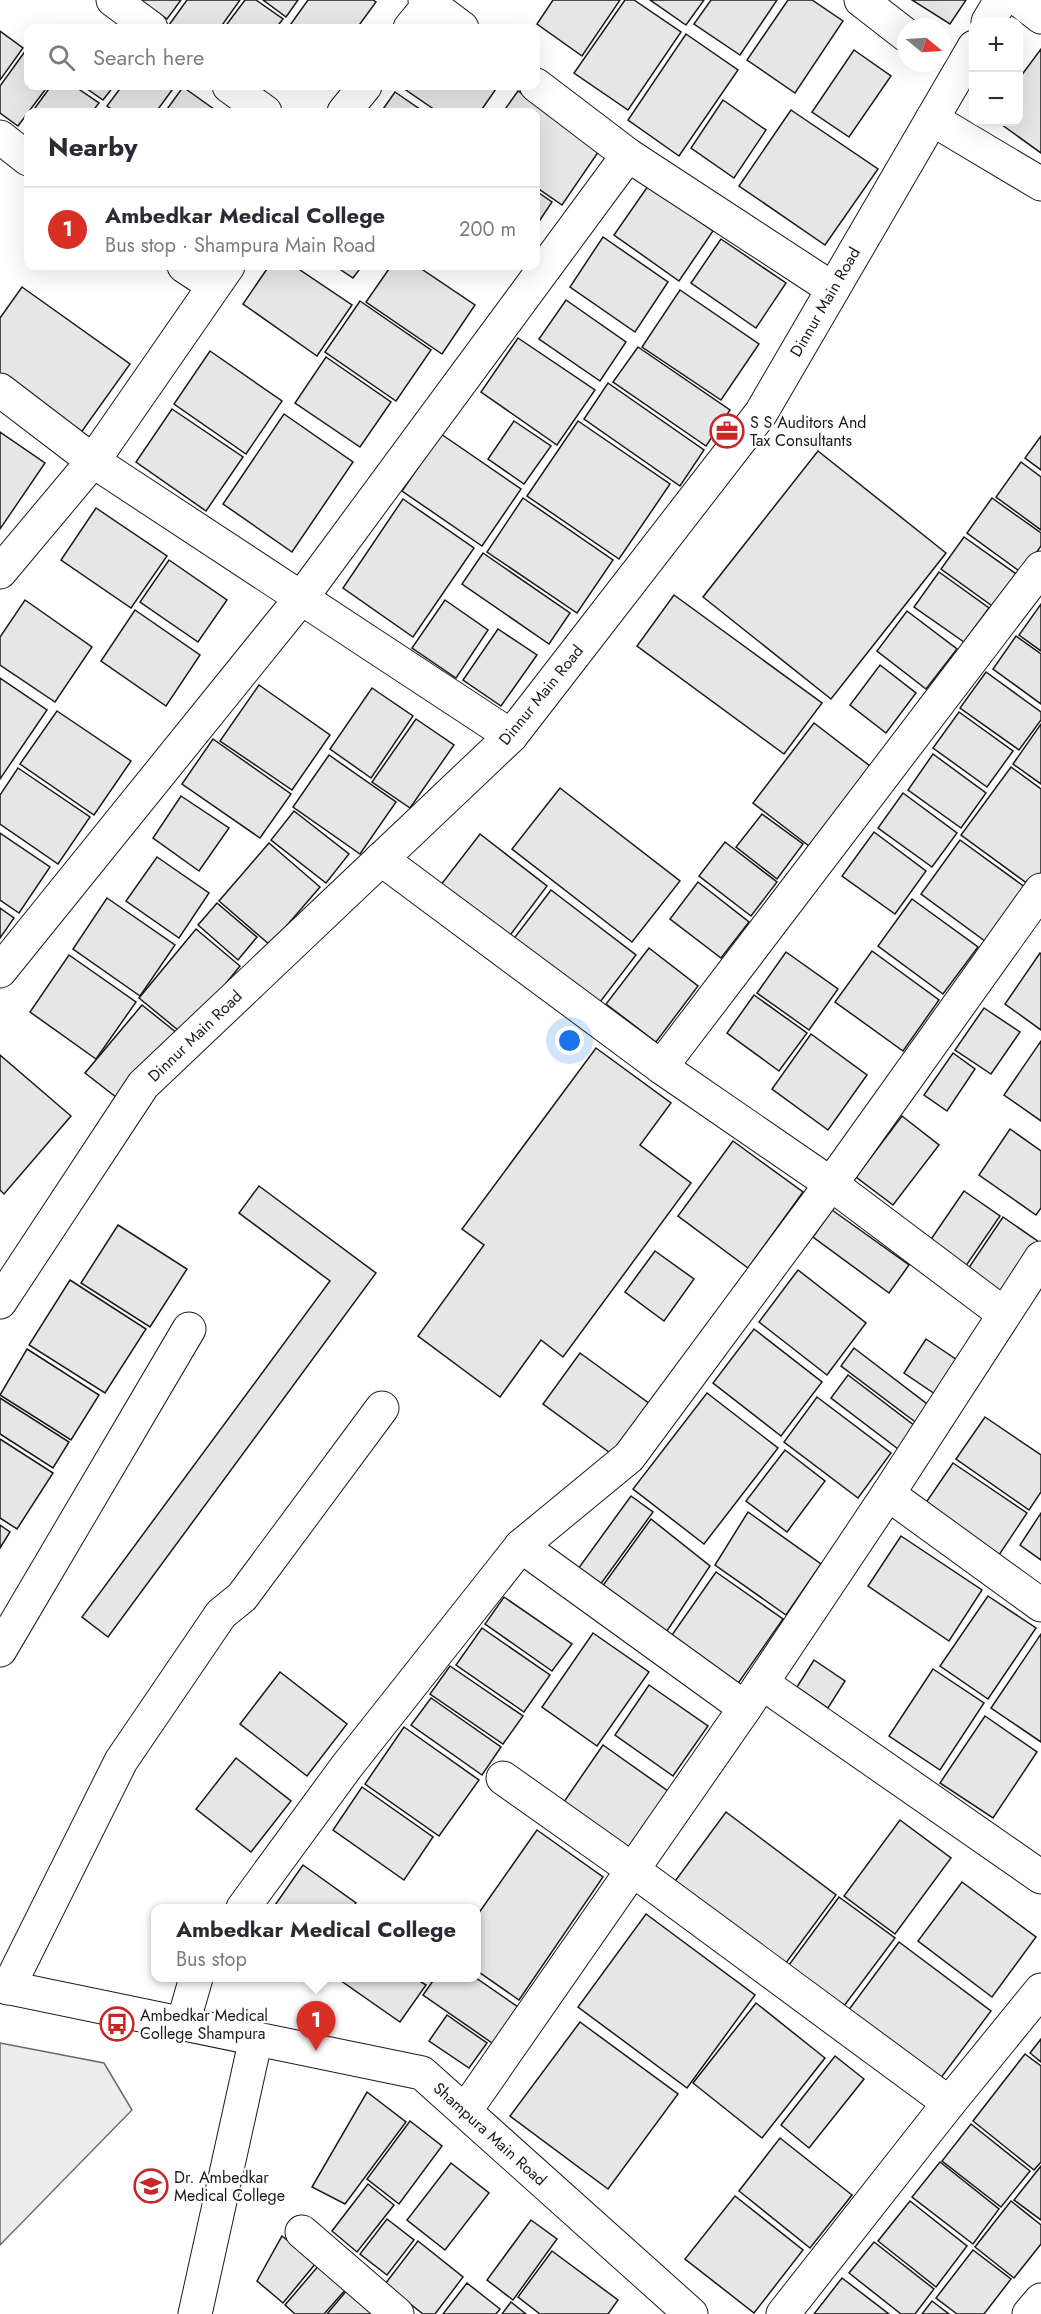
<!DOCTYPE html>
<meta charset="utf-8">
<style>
body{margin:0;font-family:Jost,sans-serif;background:#f7f7f7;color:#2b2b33}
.controls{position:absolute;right:18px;top:18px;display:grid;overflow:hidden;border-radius:12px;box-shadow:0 6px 24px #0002}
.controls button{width:54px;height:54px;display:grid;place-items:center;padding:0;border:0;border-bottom:2px solid #e1e1e2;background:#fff;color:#2b2b33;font:30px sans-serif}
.compass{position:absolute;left:897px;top:18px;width:54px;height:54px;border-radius:50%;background:#fff;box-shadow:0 6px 24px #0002;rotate:108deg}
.you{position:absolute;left:570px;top:1041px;width:21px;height:21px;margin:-15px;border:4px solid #fff;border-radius:50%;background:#1a73e8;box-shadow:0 0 0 9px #1a73e833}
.badge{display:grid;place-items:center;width:39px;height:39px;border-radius:50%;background:#d93025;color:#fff;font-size:20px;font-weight:700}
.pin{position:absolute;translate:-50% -50px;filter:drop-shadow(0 2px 3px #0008)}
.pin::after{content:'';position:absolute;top:32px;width:21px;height:18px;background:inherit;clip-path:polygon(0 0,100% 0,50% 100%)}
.popup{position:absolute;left:151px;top:1904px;width:330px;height:78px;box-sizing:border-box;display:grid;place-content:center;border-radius:12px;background:#fff;filter:drop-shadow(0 2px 4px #0005);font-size:20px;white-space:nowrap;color:#7c7c81}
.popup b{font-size:22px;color:#2b2b33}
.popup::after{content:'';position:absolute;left:50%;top:100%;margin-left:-12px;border:12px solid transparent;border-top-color:#fff}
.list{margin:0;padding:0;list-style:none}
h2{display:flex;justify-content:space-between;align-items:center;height:78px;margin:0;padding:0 24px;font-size:26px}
h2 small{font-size:20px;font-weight:400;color:#7c7c81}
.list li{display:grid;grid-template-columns:39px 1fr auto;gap:18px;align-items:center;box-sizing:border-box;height:84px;padding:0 24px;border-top:2px solid #e1e1e2}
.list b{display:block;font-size:22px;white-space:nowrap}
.list p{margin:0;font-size:20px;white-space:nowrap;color:#7c7c81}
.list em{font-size:20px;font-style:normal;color:#7c7c81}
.icon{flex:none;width:33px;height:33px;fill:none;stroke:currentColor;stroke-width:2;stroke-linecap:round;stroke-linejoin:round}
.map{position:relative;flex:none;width:1041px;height:2314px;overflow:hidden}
.search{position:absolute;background:#fff;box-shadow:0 6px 24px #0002;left:24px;top:24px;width:516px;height:66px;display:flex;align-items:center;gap:15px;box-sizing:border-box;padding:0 21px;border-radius:12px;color:#7c7c81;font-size:22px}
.panel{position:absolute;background:#fff;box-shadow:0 6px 24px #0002;left:24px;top:108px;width:516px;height:162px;border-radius:12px}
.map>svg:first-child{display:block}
</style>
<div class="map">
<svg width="1041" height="2314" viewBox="0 0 1041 2314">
<rect width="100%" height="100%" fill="#fff"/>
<polygon fill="#ededed" stroke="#6a6a6a" stroke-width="1.5" points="0,2043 104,2063 132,2110 0,2245"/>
<g fill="#e6e6e6" stroke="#1a1a1a" stroke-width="1.5">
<polygon points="140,0 181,0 167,19"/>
<polygon points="187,0 240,0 220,28 174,28 169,25"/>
<polygon points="245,0 256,0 283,19 276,28 224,28"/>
<polygon points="263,0 298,0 286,17"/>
<polygon points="308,0 373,0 376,2 357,28 288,28"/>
<polygon points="553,0 620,0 582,56 537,24"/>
<polygon points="625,0 634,0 681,32 628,110 574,73"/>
<polygon points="650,0 704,0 686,25"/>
<polygon points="711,0 777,0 740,55 694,24"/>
<polygon points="788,0 812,0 843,21 795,93 747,60"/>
<polygon points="912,0 966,0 950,24"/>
<polygon points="0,31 23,48 0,80"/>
<polygon points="686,34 738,70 679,156 628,120"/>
<polygon points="1041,49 1041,153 998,122 1018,122 1018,80"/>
<polygon points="26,50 28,52 28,86 48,86 18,126 0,113 0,86"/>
<polygon points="854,50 891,76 849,137 812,112"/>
<polygon points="51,86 74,86 99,103 92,112 32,112"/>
<polygon points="83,86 114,86 103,100"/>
<polygon points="122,86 175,86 156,112 116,112 107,106"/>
<polygon points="404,86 498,86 480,112 438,112 403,88"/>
<polygon points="183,87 218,112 165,112"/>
<polygon points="518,91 601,148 562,205 536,187 536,112 503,112"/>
<polygon points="395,92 424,112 381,112"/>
<polygon points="723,100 766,130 734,178 691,148"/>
<polygon points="791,110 878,169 825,245 739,186"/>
<polygon points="648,186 713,231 679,281 614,235"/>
<polygon points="536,191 552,202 536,226"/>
<polygon points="603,237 668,282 635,332 570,287"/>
<polygon points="721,239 786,283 756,328 691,283"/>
<polygon points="269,266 294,266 352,305 317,356 243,304"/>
<polygon points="335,266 362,266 353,278"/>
<polygon points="391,266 417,266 475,305 442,354 366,302"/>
<polygon points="22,287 130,364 80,434 0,377 0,318"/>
<polygon points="680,290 759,344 721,400 642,347"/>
<polygon points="566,300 626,342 600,381 539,339"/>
<polygon points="360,301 431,350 396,401 325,352"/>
<polygon points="518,338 595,390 557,445 481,392"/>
<polygon points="638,347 730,410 706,446 613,382"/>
<polygon points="210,351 282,401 246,454 174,404"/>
<polygon points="326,357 391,402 360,447 295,403"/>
<polygon points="608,383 704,450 680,486 584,419"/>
<polygon points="172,409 243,457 206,511 136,462"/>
<polygon points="284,414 353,462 292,552 223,504"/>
<polygon points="514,421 551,446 524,484 488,459"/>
<polygon points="578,421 670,484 619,559 527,496"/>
<polygon points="0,432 45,463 0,529"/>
<polygon points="441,434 521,489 482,546 402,491"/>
<polygon points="1041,436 1041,470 1025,458"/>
<polygon points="818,451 946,553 831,699 703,597"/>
<polygon points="1021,462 1041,477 1041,530 996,497"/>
<polygon points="523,498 613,560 577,613 487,552"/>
<polygon points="992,498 1041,533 1041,546 1022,573 967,533"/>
<polygon points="403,499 474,548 413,637 343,588"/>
<polygon points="96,508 167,556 131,608 61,560"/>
<polygon points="964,537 1019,576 995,608 941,569"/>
<polygon points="483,553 570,613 549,644 462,584"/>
<polygon points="169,560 227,600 198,642 140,602"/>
<polygon points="939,572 989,608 964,642 914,607"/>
<polygon points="674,595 822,703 784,754 637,646"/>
<polygon points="25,600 92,647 55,702 0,665 0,637"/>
<polygon points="445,600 488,630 456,678 412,648"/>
<polygon points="1041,604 1041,651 1019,635"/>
<polygon points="135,610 200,655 166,706 101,661"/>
<polygon points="907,611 957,649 926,689 877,651"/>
<polygon points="498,629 537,655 501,706 463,680"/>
<polygon points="1016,636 1041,654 1041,704 993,669"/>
<polygon points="880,665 916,693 886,733 850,705"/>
<polygon points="986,672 1041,712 1041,720 1019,750 960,708"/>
<polygon points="0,678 47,710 0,779"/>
<polygon points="259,685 330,735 292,790 220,741"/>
<polygon points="372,688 413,716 371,778 330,749"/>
<polygon points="57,711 131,761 94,815 20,764"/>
<polygon points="959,712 1013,751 987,787 933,748"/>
<polygon points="416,719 454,745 410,808 372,782"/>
<polygon points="814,723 870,766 809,846 753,803"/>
<polygon points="1041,724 1041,784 1013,764"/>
<polygon points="213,739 291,794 260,838 182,784"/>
<polygon points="933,754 986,793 961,828 908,790"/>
<polygon points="329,755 396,802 360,854 293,807"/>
<polygon points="1011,767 1041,789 1041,875 1032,887 961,835"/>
<polygon points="18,768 90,817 58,864 0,824 0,795"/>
<polygon points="560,788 680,881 632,942 512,849"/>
<polygon points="903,793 957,833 932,867 878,828"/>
<polygon points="181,796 229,828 199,871 153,838"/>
<polygon points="294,811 349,854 326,883 271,840"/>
<polygon points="762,814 803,844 777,879 736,847"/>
<polygon points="874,832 926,871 895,914 842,876"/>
<polygon points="0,833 50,867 19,913 0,900"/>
<polygon points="480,834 547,886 508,938 440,886"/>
<polygon points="960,840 1029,890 989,944 921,894"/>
<polygon points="725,842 777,882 751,916 699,876"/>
<polygon points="269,843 320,887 270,945 219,901"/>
<polygon points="157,857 209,893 179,938 126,901"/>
<polygon points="698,882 749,922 721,958 670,919"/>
<polygon points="551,890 636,955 597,1006 512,941"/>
<polygon points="107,898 175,945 140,996 73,949"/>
<polygon points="912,899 978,947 943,994 878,946"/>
<polygon points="217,903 257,937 238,960 198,925"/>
<polygon points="0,908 14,918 0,938"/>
<polygon points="196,929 240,966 184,1035 139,998"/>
<polygon points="649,948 698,986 656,1042 606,1004"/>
<polygon points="872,951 939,1000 903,1051 835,1002"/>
<polygon points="786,952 838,989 809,1030 757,993"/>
<polygon points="1040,953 1041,954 1041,1030 1005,1004"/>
<polygon points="69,955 136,1002 96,1059 30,1012"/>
<polygon points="754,995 807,1033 779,1071 727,1033"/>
<polygon points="142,1005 177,1033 121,1101 85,1073"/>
<polygon points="984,1008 1020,1032 991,1074 955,1050"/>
<polygon points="811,1034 867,1075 828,1130 772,1089"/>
<polygon points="1041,1041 1041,1121 1004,1095"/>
<polygon points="596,1048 671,1103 640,1145 691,1183 563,1357 541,1340 500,1397 418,1336 484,1245 462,1229"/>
<polygon points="953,1053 975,1069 947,1111 924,1095"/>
<polygon points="0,1055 71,1116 4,1194 0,1190"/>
<polygon points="902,1116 939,1145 893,1205 856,1177"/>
<polygon points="1010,1129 1041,1151 1041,1208 1036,1215 979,1175"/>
<polygon points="733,1141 803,1192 748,1268 678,1216"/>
<polygon points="259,1186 376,1273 108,1637 82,1617 330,1281 239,1213"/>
<polygon points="964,1191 1000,1216 961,1273 925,1248"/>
<polygon points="832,1210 909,1265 889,1293 813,1237"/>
<polygon points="1003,1217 1039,1242 1001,1297 966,1272"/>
<polygon points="118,1225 187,1269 150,1327 81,1283"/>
<polygon points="655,1251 694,1279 664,1321 625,1292"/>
<polygon points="798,1270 866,1323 827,1375 759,1322"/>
<polygon points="70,1280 146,1329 105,1393 29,1345"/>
<polygon points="754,1329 822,1382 781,1436 713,1383"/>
<polygon points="926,1339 960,1362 938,1396 904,1373"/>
<polygon points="854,1348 931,1407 918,1424 841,1366"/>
<polygon points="27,1349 99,1395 71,1440 0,1395"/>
<polygon points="580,1353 650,1404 613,1455 543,1404"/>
<polygon points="848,1375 915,1426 898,1449 831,1398"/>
<polygon points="707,1393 778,1448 704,1544 633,1489"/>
<polygon points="817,1397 891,1453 858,1498 784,1442"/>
<polygon points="0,1398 69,1442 53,1468 0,1434"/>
<polygon points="985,1417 1041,1455 1041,1492 1029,1510 956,1459"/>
<polygon points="0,1439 53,1473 17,1529 0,1518"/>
<polygon points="785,1450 825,1481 787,1532 746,1501"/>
<polygon points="953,1463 1027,1513 999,1555 925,1504"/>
<polygon points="631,1496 653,1512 600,1585 578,1569"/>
<polygon points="748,1512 821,1564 786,1615 715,1565"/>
<polygon points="1041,1513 1041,1560 1020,1545"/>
<polygon points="651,1519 710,1566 663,1637 599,1591"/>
<polygon points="0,1525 10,1532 0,1548"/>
<polygon points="901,1536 982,1590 949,1641 868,1586"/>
<polygon points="716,1572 783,1619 732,1692 665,1645"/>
<polygon points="988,1596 1036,1628 988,1699 940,1666"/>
<polygon points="504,1597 572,1644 552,1671 485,1624"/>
<polygon points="482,1628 550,1675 524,1712 456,1665"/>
<polygon points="593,1633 649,1672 597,1746 542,1707"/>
<polygon points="1041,1634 1041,1742 991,1708"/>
<polygon points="814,1660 845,1681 828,1708 797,1687"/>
<polygon points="450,1666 523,1716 503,1744 430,1694"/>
<polygon points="933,1669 984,1703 940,1770 889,1736"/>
<polygon points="280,1672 347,1724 307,1776 240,1724"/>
<polygon points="649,1685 708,1726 673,1776 615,1735"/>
<polygon points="431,1698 501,1747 482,1775 411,1725"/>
<polygon points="985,1716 1037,1752 993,1818 940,1783"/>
<polygon points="404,1727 479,1780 439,1836 365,1784"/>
<polygon points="603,1745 668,1791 623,1857 557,1812"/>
<polygon points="236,1758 291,1801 251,1852 196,1809"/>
<polygon points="362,1787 433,1837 404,1880 333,1830"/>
<polygon points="726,1812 836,1895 780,1971 670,1888"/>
<polygon points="900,1820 951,1858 895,1934 844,1896"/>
<polygon points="537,1830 603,1877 519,2000 476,1970 476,1917"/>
<polygon points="303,1865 356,1903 352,1908 273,1908"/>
<polygon points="962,1882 1036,1937 992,1997 918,1941"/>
<polygon points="839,1897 895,1938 838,2014 783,1973"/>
<polygon points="646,1914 755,1995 687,2088 578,2007"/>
<polygon points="899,1942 991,2011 934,2087 842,2019"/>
<polygon points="337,1978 415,1978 426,1985 400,2022"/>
<polygon points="435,1978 476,1978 521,2009 495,2045 423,1995"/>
<polygon points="756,2003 825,2058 762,2138 693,2083"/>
<polygon points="447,2015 487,2043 469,2068 429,2041"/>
<polygon points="580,2022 678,2094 608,2189 510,2116"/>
<polygon points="1041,2039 1041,2062 1030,2053"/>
<polygon points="1025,2054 1041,2066 1041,2162 1034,2170 973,2121"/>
<polygon points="835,2056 864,2079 809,2148 781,2125"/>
<polygon points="367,2092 406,2122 345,2204 312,2187"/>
<polygon points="410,2121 442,2146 399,2204 367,2179"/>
<polygon points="971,2124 1030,2171 1001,2207 942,2161"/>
<polygon points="780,2138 852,2195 810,2248 739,2191"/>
<polygon points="940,2162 999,2209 973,2244 912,2197"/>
<polygon points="451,2163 489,2193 445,2250 407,2220"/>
<polygon points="1041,2166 1041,2220 1014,2200"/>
<polygon points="368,2184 394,2205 357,2252 332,2231"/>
<polygon points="735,2196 803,2250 754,2313 685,2259"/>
<polygon points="910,2201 967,2246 936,2287 878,2241"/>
<polygon points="1011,2201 1041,2225 1041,2244 1014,2278 975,2247"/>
<polygon points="387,2219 414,2240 387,2275 360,2254"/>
<polygon points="531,2220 557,2239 513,2300 487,2280"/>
<polygon points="282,2236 316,2263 283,2303 257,2281"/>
<polygon points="418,2241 463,2277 435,2314 423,2314 385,2284"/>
<polygon points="874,2242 934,2289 915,2314 901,2314 849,2273"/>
<polygon points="973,2250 1011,2279 984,2314 957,2314 936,2298"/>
<polygon points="552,2251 618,2300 608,2314 540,2314 518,2297"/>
<polygon points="320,2264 347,2288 324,2314 295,2314 285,2305"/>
<polygon points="842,2278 889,2314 814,2314"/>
<polygon points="467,2283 500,2309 496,2314 443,2314"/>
<polygon points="348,2289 373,2309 369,2314 327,2314"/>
<polygon points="932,2301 949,2314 922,2314"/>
<polygon points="511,2302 526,2314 502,2314"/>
</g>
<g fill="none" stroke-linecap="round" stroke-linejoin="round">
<g stroke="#1a1a1a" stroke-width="35">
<g id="minor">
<polyline points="113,0 151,28"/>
<polyline points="425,0 462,28"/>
<polyline points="861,0 906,35"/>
<polyline points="1019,0 1041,17"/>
<polyline points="988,22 1001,0"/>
<polyline points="410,28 433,0"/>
<polyline points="536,85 628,155 833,289"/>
<polyline points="229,86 265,112"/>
<polyline points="344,112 365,86"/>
<polyline points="932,119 1041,184"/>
<polyline points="0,137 28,159"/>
<polyline points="184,266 213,285"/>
<polyline points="0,390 93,461 511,736"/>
<polyline points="0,572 93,461 228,266"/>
<polyline points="381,859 661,1067 831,1184 1004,1314"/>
<polyline points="0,971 302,597 628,155"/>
<polyline points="661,1067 1041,568"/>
<polyline points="0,1302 143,1085 511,736 761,413 974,47"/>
<polyline points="888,1494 1041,1605"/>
<polyline points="521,1546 745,1708"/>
<polyline points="0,1650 189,1329"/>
<polyline points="762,1683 1041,1877"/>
<polyline points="503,1778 633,1870 949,2103"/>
<polyline points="243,1908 347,1766 521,1546 629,1457 831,1184 1041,890"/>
<polyline points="0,1986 422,2073 691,2314"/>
<polyline points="8,1988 121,1761 221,1614 242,1597 382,1408"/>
<polyline points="183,2023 196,1978"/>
<polyline points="465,2111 745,1708 888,1494 1041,1258"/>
<polyline points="302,2232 397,2314"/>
<polyline points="195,2314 256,2038"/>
<polyline points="783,2314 949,2103 1041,1990"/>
<polyline points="1029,2314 1041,2300"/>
</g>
</g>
<use href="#minor" stroke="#fff" stroke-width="33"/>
</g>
<defs>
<g id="office-ring" transform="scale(1.725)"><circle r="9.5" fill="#fff" stroke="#c62828" stroke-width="1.5"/><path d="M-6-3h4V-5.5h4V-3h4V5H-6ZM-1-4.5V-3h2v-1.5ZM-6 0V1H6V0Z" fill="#c62828"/></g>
<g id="bus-ring" transform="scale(1.725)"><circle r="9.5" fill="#fff" stroke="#c62828" stroke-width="1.5"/><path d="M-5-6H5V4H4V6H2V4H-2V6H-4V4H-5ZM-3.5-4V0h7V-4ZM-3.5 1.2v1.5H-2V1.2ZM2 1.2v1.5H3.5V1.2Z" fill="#c62828"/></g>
<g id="university-ring" transform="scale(1.725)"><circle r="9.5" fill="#fff" stroke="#c62828" stroke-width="1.5"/><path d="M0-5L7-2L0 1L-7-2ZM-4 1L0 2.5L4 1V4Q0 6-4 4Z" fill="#c62828"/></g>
</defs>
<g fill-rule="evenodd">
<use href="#office-ring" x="727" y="431"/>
<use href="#bus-ring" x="117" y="2024"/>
<use href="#university-ring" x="151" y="2186"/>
</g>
<g text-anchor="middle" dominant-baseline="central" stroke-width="4.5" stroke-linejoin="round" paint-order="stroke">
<g font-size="16" fill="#1a1a1a" stroke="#fff">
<text transform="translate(825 302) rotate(-60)">Dinnur Main Road</text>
<text transform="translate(541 695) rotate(-51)">Dinnur Main Road</text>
<text transform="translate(195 1036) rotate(-44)">Dinnur Main Road</text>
<text transform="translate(490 2134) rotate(42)">Shampura Main Road</text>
</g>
<g font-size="16" fill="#1a1a1a" stroke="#fff" text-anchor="start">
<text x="750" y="422">S S Auditors And<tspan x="750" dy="18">Tax Consultants</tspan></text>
<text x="140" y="2015">Ambedkar Medical<tspan x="140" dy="18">College Shampura</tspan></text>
<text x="174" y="2177">Dr. Ambedkar<tspan x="174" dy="18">Medical College</tspan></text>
</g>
</g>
</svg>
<div class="controls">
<button>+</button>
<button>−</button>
</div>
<svg class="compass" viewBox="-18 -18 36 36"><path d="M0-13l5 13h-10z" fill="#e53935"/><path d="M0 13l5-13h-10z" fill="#7c7c81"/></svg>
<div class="you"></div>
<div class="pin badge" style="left:316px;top:2051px">1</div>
<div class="popup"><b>Ambedkar Medical College</b>Bus stop</div>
<div class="search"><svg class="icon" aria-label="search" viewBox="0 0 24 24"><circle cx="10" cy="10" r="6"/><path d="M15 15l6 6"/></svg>Search here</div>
<section class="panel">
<h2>Nearby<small></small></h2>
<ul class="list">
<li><span class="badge">1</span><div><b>Ambedkar Medical College</b><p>Bus stop · Shampura Main Road</p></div><em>200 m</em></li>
</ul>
</section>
</div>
